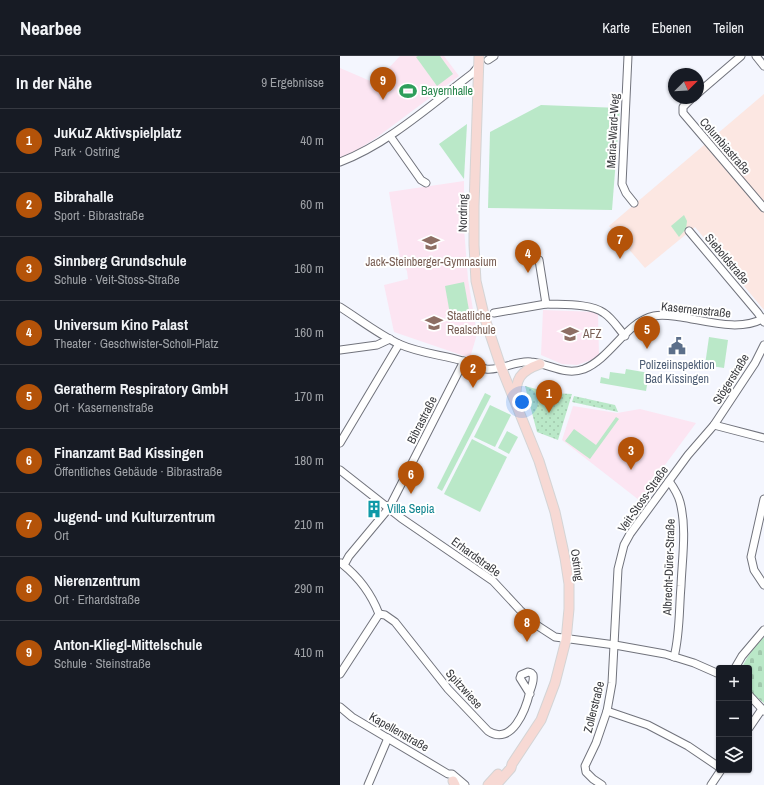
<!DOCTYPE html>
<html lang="de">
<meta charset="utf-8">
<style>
body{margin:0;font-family:"Archivo Narrow",sans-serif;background:#242831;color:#f1f3f6}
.controls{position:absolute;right:12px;bottom:12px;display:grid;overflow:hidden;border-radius:4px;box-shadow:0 1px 3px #0004}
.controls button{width:36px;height:36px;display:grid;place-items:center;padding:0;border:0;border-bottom:1px solid #363941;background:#171b24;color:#f1f3f6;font:20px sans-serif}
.compass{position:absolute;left:328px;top:12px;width:36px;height:36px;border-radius:50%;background:#171b24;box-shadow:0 1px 3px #0004;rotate:66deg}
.you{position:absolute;left:182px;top:346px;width:14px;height:14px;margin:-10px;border:3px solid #fff;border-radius:50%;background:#1a73e8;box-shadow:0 0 0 6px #1a73e833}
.badge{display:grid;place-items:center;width:26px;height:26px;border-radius:50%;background:#b45309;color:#fff;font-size:13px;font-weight:700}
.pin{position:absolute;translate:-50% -33px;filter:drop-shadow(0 1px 2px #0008)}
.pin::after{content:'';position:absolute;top:21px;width:14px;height:12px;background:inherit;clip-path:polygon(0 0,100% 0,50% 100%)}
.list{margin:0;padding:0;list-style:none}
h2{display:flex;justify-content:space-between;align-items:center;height:52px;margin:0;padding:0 16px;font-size:17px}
h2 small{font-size:13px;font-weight:400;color:#9ea1a6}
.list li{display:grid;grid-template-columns:26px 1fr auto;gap:12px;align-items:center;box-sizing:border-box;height:64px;padding:0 16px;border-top:1px solid #363941}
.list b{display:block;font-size:15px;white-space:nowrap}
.list p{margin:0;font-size:13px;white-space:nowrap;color:#9ea1a6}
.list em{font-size:13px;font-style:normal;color:#9ea1a6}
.icon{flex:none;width:22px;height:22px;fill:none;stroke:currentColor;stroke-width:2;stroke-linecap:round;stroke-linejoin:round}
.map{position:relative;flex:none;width:424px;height:729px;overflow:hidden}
header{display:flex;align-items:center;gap:24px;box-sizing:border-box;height:56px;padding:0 20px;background:#171b24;border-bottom:1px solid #363941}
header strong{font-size:19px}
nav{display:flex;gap:22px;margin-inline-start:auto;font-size:14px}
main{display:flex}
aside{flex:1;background:#171b24}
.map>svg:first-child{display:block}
</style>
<header>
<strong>Nearbee</strong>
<nav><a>Karte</a><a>Ebenen</a><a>Teilen</a></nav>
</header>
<main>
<aside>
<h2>In der Nähe<small>9 Ergebnisse</small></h2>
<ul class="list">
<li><span class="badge">1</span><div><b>JuKuZ Aktivspielplatz</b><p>Park · Ostring</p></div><em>40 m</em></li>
<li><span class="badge">2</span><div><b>Bibrahalle</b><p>Sport · Bibrastraße</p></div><em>60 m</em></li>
<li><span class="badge">3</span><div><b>Sinnberg Grundschule</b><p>Schule · Veit-Stoss-Straße</p></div><em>160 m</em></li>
<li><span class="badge">4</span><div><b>Universum Kino Palast</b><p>Theater · Geschwister-Scholl-Platz</p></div><em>160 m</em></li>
<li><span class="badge">5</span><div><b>Geratherm Respiratory GmbH</b><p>Ort · Kasernenstraße</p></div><em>170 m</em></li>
<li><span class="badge">6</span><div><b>Finanzamt Bad Kissingen</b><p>Öffentliches Gebäude · Bibrastraße</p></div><em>180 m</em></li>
<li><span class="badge">7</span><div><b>Jugend- und Kulturzentrum</b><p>Ort</p></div><em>210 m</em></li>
<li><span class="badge">8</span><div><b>Nierenzentrum</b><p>Ort · Erhardstraße</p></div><em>290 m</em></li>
<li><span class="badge">9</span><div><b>Anton-Kliegl-Mittelschule</b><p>Schule · Steinstraße</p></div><em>410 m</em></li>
</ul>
</aside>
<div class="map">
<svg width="424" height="729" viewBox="0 0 424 729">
<defs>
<pattern id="cemetery-stones" width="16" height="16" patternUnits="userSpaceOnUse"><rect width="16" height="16" fill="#bae8c8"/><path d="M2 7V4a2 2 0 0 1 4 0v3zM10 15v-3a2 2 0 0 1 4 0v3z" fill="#a1c8ad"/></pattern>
<pattern id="park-dots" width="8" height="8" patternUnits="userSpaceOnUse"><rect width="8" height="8" fill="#bae8c8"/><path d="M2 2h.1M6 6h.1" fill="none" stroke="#a1c8ad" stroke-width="1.8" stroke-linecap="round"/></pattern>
</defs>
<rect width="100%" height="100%" fill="#f4f6fe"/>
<polygon fill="#fce7e2" points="424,38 424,254 355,171 305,212 269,170"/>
<g fill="#fce5f2">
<polygon points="60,0 104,0 119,20 36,82 11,98 0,102 0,12 35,27"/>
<polygon points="124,125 124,172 128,223 137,278 130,302 54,276 44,229 68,223 67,215 60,203 49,136"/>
<polygon points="203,254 258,256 259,300 251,304 237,309 222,308 201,299"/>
<polygon points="233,350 277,357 300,353 356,367 299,444 222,384"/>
</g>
<g fill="#bae8c8">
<polygon points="78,0 100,0 113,18 97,30 76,1"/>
<polygon points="201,49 280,52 272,154 148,152 150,76"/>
<polygon points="127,68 124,123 99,88"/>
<polygon points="344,159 347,165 346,173 339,181 331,170"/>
<polygon points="124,226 130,260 111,264 105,230"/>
<polygon points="369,281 388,284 384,312 365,309"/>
<polygon points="286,313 309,317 306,335 260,327 261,321 269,323 270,316 285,318"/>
<polygon points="145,337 151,340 102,435 97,432"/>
<polygon points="150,349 171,359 155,391 134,381"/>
<polygon points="276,361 279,363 250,403 225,385 234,373 256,389"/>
<polygon points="167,375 178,381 169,398 158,392"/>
<polygon points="132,383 167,401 140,456 104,438"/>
</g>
<path fill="url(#cemetery-stones)" d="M424 581V647L409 635V612H402C407 600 415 590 424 581Z"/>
<g fill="url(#park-dots)">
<polygon points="185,330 211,337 232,338 218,384 197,376"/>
<polygon points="234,340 275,349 278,356 232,346"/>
</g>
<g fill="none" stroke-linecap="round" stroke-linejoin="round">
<g stroke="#71737c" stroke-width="9">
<g id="minor">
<polyline points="288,0 282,128 286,137 294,147"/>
<polyline points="416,0 424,10"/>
<polyline points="148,4 154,0"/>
<polyline points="358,37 401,0"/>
<polyline points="352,42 343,51 343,57 424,152"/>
<polyline points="50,80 81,124 86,127"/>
<path d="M0 106C48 88 92 48 133 17L138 11"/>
<polyline points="349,175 418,257 424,266"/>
<path d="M199 204 206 248C222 249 250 247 264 257 272 262 278 272 285 280"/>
<path d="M0 251C19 263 38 278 59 288 79 297 102 299 123 305 131 307 139 311 146 313 161 315 176 304 191 306 210 308 225 320 244 313 271 302 286 266 314 260 323 258 332 260 341 261 367 265 400 276 424 262"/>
<polyline points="154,257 206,248"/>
<polyline points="0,294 37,289 50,283"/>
<polyline points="374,369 424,382"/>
<polyline points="0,387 59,288"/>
<polyline points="0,414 61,462 153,525 180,554 198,570 215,581 275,589 325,598 354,607 379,618"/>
<path d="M329 425C334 432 338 438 340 446 347 473 342 503 341 530 339 553 340 578 334 601"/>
<polyline points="424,443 411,501 414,514 424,529"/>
<polyline points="4,509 9,500 49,452 124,305"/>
<path d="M39 558 45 559 55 566 108 633 148 675C172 691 186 653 190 635 192 630 194 624 193 619 191 616 191 617 188 616L181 619 180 622 190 638"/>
<polyline points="395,612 402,600 424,574"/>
<path d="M0 618 39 558C31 537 19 521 1 507"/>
<polyline points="409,639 424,655"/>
<polyline points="0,651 12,661 108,718 112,718 125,729"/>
<polyline points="267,655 308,669 348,690 379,711"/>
<polyline points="409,672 422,653"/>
<polyline points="28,729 48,682"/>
<polyline points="262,729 253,723 246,716 245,710 256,687 267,655 272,627 278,513 284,489 290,478 348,399 374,369 415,307 424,289"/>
<polyline points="371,729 381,714"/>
</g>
</g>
<g stroke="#d4d4d5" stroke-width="11">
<g id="major">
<polyline points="139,0 134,150 134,189 136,225 145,263 161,311 199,405 215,456 225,502 229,528 229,553 226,584 215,627 201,664 172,708 171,712 156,729"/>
<path d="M176 344C175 323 180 315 200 308"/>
<polyline points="113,725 115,729"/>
<polyline points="148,729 158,718"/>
</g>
</g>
<use href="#minor" stroke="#fff" stroke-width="7"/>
<use href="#major" stroke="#f7d9d4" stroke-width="9"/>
</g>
<defs>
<g id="stadium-bare" transform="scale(1.38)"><path d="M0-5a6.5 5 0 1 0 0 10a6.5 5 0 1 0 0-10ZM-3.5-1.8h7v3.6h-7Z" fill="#2e9e5b" stroke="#fff" stroke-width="2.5" paint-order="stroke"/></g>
<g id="school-bare" transform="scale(1.38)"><path d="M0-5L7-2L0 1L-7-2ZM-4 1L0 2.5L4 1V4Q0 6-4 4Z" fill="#8d6e63" stroke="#fff" stroke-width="2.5" paint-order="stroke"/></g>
<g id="civic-bare" transform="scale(1.38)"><path d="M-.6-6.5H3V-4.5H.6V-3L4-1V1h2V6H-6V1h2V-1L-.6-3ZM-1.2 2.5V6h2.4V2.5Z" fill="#5c6f8a" stroke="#fff" stroke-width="2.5" paint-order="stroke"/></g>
<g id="building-bare" transform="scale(1.38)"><path d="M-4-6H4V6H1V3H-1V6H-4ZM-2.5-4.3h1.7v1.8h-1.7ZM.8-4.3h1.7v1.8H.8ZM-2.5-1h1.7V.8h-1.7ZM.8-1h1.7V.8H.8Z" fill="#0f9aa8" stroke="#fff" stroke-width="2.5" paint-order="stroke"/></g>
</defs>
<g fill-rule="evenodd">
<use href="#stadium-bare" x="68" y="35"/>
<use href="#school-bare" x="91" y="187"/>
<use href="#school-bare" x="94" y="267"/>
<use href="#school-bare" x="230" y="278"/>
<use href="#civic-bare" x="337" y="290"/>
<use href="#building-bare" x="34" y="453"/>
</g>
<g text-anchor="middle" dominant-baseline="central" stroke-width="4" stroke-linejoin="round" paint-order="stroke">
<g font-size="12" fill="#27864d" stroke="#fff" text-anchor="start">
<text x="81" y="35">Bayernhalle</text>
</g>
<g font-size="12" fill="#3a3b3f" stroke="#fff">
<text transform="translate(273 75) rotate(-87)">Maria-Ward-Weg</text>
<text transform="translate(385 90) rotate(49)">Columbiastraße</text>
<text transform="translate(123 157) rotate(-89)">Nordring</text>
<text transform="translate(387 203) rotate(50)">Sieboldstraße</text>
<text transform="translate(356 254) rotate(6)">Kasernenstraße</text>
<text transform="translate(391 323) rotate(-58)">Stögerstraße</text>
<text transform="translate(82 364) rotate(-63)">Bibrastraße</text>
<text transform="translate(303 443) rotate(-55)">Veit-Stoss-Straße</text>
<text transform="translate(136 501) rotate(36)">Erhardstraße</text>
<text transform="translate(237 509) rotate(82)">Ostring</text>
<text transform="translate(329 511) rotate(-88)">Albrecht-Dürer-Straße</text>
<text transform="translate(124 633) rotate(48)">Spitzwiese</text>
<text transform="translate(254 651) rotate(-76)">Zollerstraße</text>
<text transform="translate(59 676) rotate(30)">Kapellenstraße</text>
</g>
<g font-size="12" fill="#785e54" stroke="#fff" text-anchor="start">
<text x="91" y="206" text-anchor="middle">Jack-Steinberger-Gymnasium</text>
<text x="107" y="260">Staatliche<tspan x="107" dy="14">Realschule</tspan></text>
<text x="243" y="278">AFZ</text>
</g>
<g font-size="12" fill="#4e5e75" stroke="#fff">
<text x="337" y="309">Polizeiinspektion<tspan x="337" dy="14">Bad Kissingen</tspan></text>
</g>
<g font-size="12" fill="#0d838f" stroke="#fff" text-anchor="start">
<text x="47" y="453">Villa Sepia</text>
</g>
</g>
</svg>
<div class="controls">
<button>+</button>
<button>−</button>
<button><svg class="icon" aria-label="layers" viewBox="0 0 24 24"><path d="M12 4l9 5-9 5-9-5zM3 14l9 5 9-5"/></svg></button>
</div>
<svg class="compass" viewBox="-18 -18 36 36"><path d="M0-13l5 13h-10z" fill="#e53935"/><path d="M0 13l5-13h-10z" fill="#9ea1a6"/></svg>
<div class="you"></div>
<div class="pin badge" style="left:209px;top:357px">1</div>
<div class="pin badge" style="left:133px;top:332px">2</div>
<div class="pin badge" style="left:291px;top:414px">3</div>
<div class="pin badge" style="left:188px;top:217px">4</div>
<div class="pin badge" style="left:307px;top:293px">5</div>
<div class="pin badge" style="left:71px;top:438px">6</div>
<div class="pin badge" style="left:280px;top:203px">7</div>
<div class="pin badge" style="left:187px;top:586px">8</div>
<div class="pin badge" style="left:43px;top:44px">9</div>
</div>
</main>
